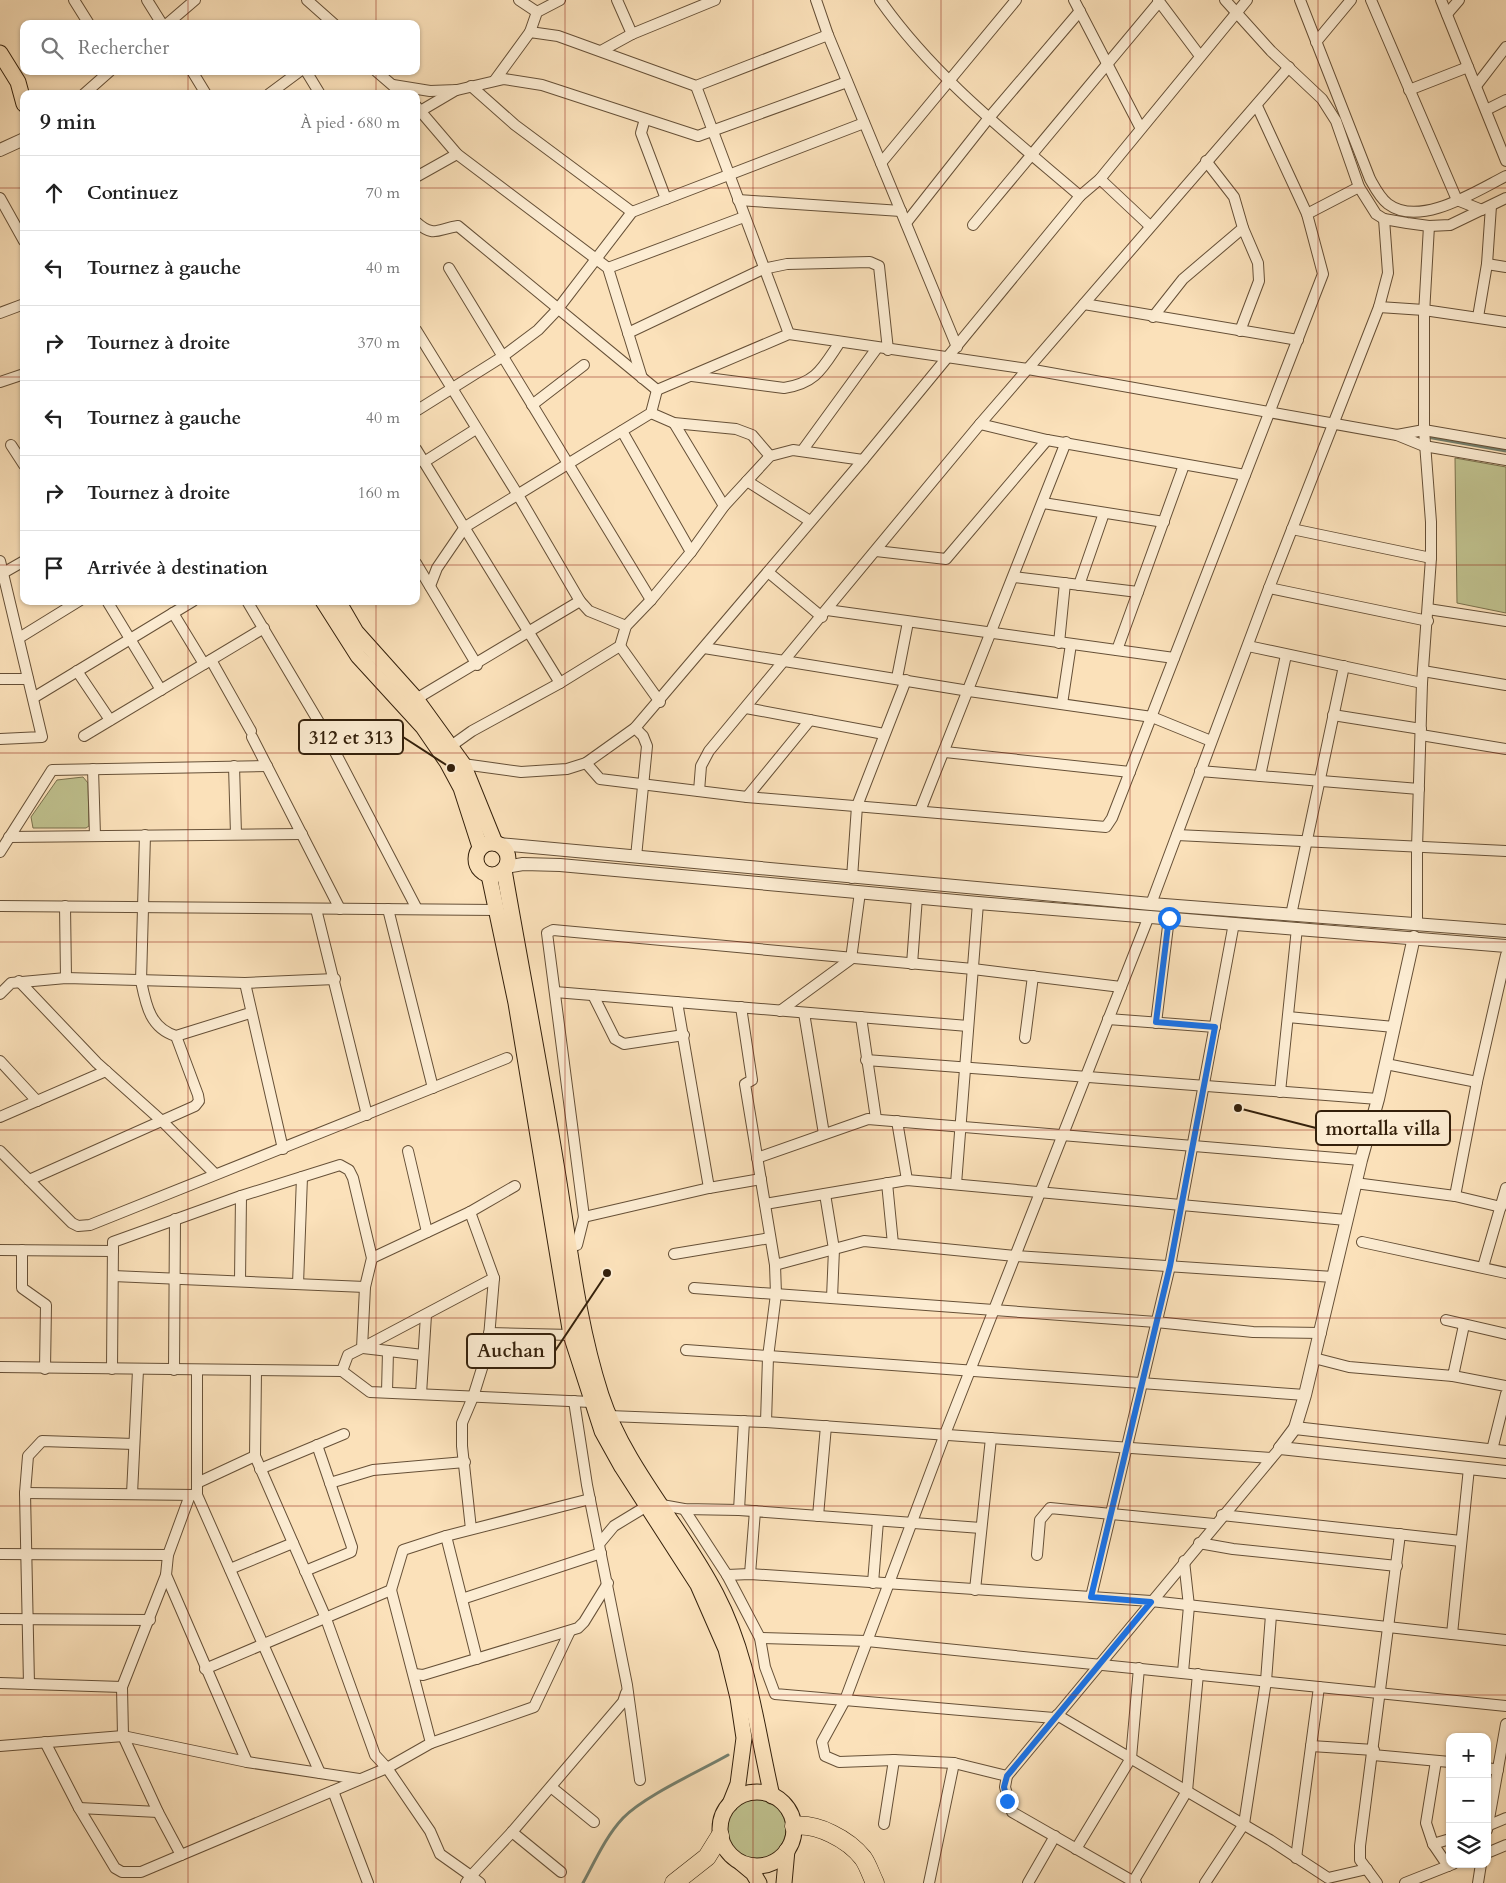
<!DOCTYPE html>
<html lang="fr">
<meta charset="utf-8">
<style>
body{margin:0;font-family:Cardo,serif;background:#f2f2f2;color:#222}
.controls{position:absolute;right:15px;bottom:15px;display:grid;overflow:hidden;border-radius:10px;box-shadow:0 1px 4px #0004}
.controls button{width:45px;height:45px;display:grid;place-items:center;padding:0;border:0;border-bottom:1px solid #e0e0e0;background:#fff;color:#222;font:25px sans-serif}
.stop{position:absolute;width:15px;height:15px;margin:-11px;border:4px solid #1a73e8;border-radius:50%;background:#fff}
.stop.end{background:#1a73e8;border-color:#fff;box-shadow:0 1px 5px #0008}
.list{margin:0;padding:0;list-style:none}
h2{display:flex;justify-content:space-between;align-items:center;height:65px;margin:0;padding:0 20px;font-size:21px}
h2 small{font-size:16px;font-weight:400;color:#767676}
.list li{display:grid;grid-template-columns:32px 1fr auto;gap:15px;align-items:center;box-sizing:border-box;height:75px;padding:0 20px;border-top:1px solid #e0e0e0}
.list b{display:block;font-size:19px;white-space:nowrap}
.list em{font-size:16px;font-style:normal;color:#767676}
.icon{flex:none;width:28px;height:28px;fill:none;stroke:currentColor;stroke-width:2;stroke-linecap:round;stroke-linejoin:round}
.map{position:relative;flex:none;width:1506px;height:1883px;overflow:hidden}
.search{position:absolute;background:#fff;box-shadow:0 1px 4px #0004;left:20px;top:20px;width:400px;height:55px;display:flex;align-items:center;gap:12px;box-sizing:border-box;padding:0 18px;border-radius:10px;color:#767676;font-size:19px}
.panel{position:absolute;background:#fff;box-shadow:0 1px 4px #0004;left:20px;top:90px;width:400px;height:515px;border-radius:10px}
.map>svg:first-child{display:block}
</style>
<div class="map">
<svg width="1506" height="1883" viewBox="0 0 1506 1883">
<rect width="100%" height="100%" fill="#fbe1ba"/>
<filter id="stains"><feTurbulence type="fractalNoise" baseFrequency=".004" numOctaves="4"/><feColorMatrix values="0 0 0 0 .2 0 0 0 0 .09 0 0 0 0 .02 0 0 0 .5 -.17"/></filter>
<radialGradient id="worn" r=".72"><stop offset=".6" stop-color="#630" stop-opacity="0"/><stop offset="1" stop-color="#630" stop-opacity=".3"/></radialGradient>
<g fill="#c0c28f" stroke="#7a714d">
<polygon points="1455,458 1506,467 1506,613 1457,603"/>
<polygon points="83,777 88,783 89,826 86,828 33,828 31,817 57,780"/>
<circle cx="756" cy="1829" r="30"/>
</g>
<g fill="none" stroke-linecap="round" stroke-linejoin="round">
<g stroke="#747f6d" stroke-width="3">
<polyline points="1427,437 1506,451"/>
<path d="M583 1883C595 1861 606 1836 623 1818 644 1796 700 1771 728 1755"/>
</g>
<g stroke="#665037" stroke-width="12">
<g id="minor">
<polyline points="74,0 89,24"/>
<polyline points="147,0 162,24"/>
<polyline points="307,0 334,24"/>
<polyline points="519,0 537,12"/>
<polyline points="617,0 632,34 715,0"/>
<polyline points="816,0 828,35 957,347"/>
<path d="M880 0C935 78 1009 135 1080 196"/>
<polyline points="1074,0 1140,127"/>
<polyline points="1158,0 1200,56"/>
<polyline points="1225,0 1271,51 1322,99 1336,121 1359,187 1376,214 1384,219 1407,223 1429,226 1450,225 1506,198"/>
<path d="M1300 0 1370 179C1375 188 1380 198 1388 204 1420 228 1476 191 1506 176"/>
<polyline points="1371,0 1457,200 1482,210"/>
<polyline points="1441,0 1506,161"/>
<polyline points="1447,14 1459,0"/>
<polyline points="167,24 195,0"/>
<polyline points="530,32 537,12 560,0"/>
<polyline points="1316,42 1351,0"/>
<polyline points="601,51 632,34"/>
<polyline points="192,71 206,94"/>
<polyline points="306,71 320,94"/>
<polyline points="376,71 398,90"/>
<polyline points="495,80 530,32 558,36 696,86 828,35"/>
<polyline points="393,85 430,91 457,90 504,79 542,85 698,136 847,82"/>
<polyline points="471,86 515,125 632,212"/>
<polyline points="696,86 789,334"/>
<polyline points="1476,86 1506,47"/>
<polyline points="1409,90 1468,67"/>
<polyline points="84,94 110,71"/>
<polyline points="269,94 300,71"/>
<polyline points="416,106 457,154 608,268 642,378"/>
<polyline points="1257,106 1307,214"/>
<polyline points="1486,110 1506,100"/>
<polyline points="417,113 456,90"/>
<polyline points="645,119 641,133 666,199"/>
<polyline points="881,163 1016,0"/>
<polyline points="416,177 457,154"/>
<polyline points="1100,179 1150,226"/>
<polyline points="0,198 24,241"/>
<polyline points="738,200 901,211"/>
<path d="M416 222C434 238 437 229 458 226L657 390"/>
<polyline points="906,223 988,119 1080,11"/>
<polyline points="973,225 1159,2"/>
<polyline points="1487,264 1506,267"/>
<polyline points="449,268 651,600"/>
<polyline points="608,268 744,217"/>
<polyline points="1084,304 1298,340"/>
<polyline points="1379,307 1424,310 1506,322"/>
<polyline points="0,313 24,304"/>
<polyline points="1153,317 1183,279 1243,228 1234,197 1206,161"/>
<polyline points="1478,317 1487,264 1491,206"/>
<polyline points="416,330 518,495 580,601"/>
<polyline points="1240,331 1259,281 1258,263 1243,228"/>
<polyline points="628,333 763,269 787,264 870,262 879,266 888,350"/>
<path d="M692 376 784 388C817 383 823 367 840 342"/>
<polyline points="0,382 24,374"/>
<polyline points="657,390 789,334 1028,369 1397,435 1424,446 1506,460"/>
<polyline points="532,405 584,365"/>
<polyline points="416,411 502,357 538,330 557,310 632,212 864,123"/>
<polyline points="651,413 674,423 736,429 752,435 770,456"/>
<polyline points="674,423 724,506"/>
<polyline points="980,424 1047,440 1245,475"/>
<polyline points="622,431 691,552"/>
<polyline points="1397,435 1424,430 1506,444"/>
<polyline points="11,445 24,465"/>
<polyline points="416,449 560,683"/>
<polyline points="802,451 877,348"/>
<polyline points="424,462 476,429"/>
<polyline points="747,481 810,521"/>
<polyline points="1043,503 1164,522"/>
<polyline points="1292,529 1431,558"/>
<polyline points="876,551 946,559 1047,440"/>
<polyline points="0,561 42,737 0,739"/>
<polyline points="416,563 477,665"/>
<polyline points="768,572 822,617"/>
<polyline points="3,573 24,561"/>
<polyline points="1014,577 1138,592"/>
<polyline points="1079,585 1104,513"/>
<polyline points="430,586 437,568 465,527 651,413 657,390"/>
<polyline points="1269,588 1428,621"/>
<polyline points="107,601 161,690"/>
<polyline points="247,601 320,724"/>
<polyline points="1428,609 1506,621"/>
<polyline points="827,610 1174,658"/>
<polyline points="173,613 204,664"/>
<polyline points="19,638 79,601"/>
<polyline points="1059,643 1065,583"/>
<polyline points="620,646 660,702"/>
<polyline points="1248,646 1422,683"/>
<polyline points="704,648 969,691 1152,717 1211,741"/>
<polyline points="1117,650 1184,465"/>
<polyline points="211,660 251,731"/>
<polyline points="77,671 110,720"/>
<polyline points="1423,671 1506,685"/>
<polyline points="897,678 908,622"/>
<polyline points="0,679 28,679"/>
<polyline points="33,698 193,601"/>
<polyline points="416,699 580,601 589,611 626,626"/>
<polyline points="1062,704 1071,644"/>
<polyline points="746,708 884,734"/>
<polyline points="1333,715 1421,729"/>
<polyline points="322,727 417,909"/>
<polyline points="635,728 643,736 647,746 636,857"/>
<polyline points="1421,735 1506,749"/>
<polyline points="84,736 264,628"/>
<polyline points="252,737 340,909"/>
<polyline points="451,746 472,731 560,683 620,646 626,626 651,600 691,552 724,506 770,456 793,450 863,460"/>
<polyline points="945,752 1130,772"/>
<polyline points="586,763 600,779 747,797 1106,827 1112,818 1323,274 1307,214 1359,187"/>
<polyline points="463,764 521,772 567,769 586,763 635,728 863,460 1080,196 1100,179 1247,0"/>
<polyline points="234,766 236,834"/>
<polyline points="93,769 95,836"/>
<polyline points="1200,771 1419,789"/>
<polyline points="1260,776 1286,655"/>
<polyline points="699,791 701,766 709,751 980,424 1289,67"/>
<polyline points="747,797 810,720"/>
<polyline points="920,811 1066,442"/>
<path d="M145 835 141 981C146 1005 150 1028 176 1036L250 1013"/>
<polyline points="1177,835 1506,851"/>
<polyline points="9,837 302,834"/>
<polyline points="0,852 52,770 267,766"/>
<polyline points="852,878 857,806 906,680"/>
<polyline points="1151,904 1269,588 1379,307 1388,273 1384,219"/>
<polyline points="0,906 496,910"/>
<polyline points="65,906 66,978"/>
<polyline points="316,909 367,1115"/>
<polyline points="388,909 433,1088"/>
<polyline points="1291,915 1344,666"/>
<polyline points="1417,925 1417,848 1422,683 1431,558 1431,522 1424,430 1424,314 1429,226"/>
<polyline points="912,964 917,897"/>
<polyline points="19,981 97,1063 163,1122 215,1174"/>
<polyline points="245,983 283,1149"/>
<polyline points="555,992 968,1026"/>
<polyline points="0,994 11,983 66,978 245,983 335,979"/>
<polyline points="593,995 615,1039 624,1044 684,1035"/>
<polyline points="677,1002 709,1188"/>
<polyline points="741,1007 752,1080 745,1084 775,1265 776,1294 768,1357 766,1422"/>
<polyline points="780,1011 851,959 860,892"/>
<polyline points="804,1013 824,1134"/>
<polyline points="861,1017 876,1119"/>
<polyline points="1288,1017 1394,1027"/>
<polyline points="1108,1019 1215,1027"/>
<polyline points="1156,1023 1169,918"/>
<polyline points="1025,1038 1033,976"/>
<polyline points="866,1060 1378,1099"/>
<polyline points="0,1061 37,1101"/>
<polyline points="1386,1064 1477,1082"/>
<polyline points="1280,1092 1297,928"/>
<polyline points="0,1117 106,1071"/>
<polyline points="897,1121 907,1180"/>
<polyline points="0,1151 72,1223 78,1226 90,1225 507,1058"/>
<polyline points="408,1151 427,1232"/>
<polyline points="757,1158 868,1119 1361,1160"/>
<polyline points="761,1179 709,1188 584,1217 547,933 553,930 973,969 1121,987"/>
<polyline points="29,1180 195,1106 199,1101 198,1095 176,1036"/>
<polyline points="887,1183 893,1244"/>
<polyline points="1355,1183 1455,1196 1477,1082 1506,955"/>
<polyline points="956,1184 978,903"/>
<polyline points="825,1194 834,1249 832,1298"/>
<polyline points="1455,1196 1501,1207"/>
<polyline points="765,1204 907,1180 1346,1220"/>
<polyline points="1362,1242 1506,1273"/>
<polyline points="570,1247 577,1245 584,1217"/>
<polyline points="0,1250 113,1251"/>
<polyline points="22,1250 22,1288 46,1305 45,1369"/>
<polyline points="674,1254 770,1238"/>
<polyline points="372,1258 470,1212 515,1186"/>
<polyline points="775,1265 864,1241 1015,1256 1333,1277"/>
<polyline points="1483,1267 1506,1188"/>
<polyline points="113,1276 365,1287"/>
<polyline points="240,1281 241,1196"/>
<polyline points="298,1284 302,1177"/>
<polyline points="694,1288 1156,1322 1253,1332 1321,1333"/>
<polyline points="1446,1320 1506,1334"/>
<polyline points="489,1333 571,1335"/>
<polyline points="362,1348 494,1278 470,1212"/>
<polyline points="363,1348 423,1355"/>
<polyline points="686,1350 1305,1395"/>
<polyline points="1314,1358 1349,1367 1453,1376 1464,1325"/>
<polyline points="0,1367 342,1371 370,1392 591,1402"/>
<polyline points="112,1369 113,1242 241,1196 340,1165 349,1170 353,1178 372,1258 365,1287 362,1348 348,1355 342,1371"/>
<polyline points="174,1370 175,1219"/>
<polyline points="197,1370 197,1495 320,1773"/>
<polyline points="256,1371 255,1456 325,1616 375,1755 387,1768 430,1831 440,1854 471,1876 466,1883"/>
<polyline points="1453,1376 1506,1386"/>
<polyline points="387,1392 388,1351"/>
<polyline points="421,1394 426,1315"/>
<polyline points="574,1401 587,1485 627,1685 640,1780"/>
<polyline points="609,1416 766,1422 1271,1458"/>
<polyline points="1492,1450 1506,1394"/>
<polyline points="260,1469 344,1434"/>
<polyline points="197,1483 255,1456"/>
<polyline points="330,1483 373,1470 465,1462"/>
<polyline points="25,1493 196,1495"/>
<polyline points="132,1494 138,1370"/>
<polyline points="190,1495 168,1555 166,1575 247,1762"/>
<polyline points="662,1505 684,1509 739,1510 981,1528"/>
<polyline points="684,1509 727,1575 760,1638 765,1667 775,1694 1054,1718"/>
<polyline points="739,1510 744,1421"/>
<polyline points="1222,1515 1461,1541"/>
<polyline points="818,1516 826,1426"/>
<polyline points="471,1529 462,1446 462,1423 473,1397 488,1349 494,1278"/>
<polyline points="446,1536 477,1659"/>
<polyline points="1199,1543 1233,1549 1397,1566"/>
<polyline points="599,1544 614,1526 647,1506"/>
<polyline points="0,1554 168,1555"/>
<polyline points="1037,1555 1040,1520 1050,1508 1214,1524"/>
<polyline points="230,1569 293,1543"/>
<polyline points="305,1571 351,1552 352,1547 317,1445"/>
<polyline points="750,1574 755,1511"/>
<polyline points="166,1575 122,1687 123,1736 158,1812 181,1855"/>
<polyline points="727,1575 750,1574 1151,1601 1506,1640"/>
<polyline points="873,1583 878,1521"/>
<polyline points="975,1590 991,1438"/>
<polyline points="1091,1597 1170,1266 1234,923"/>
<polyline points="462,1599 601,1553"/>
<polyline points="0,1619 150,1620"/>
<polyline points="1452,1634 1469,1468"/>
<polyline points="760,1638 867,1641 1506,1706"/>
<polyline points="205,1669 391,1590 403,1550 446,1536 590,1499"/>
<polyline points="1183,1672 1189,1606 1184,1561"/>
<polyline points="414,1674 423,1675 578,1628 584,1622 608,1583"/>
<polyline points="0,1683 122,1687"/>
<polyline points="29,1684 25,1493 28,1456 42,1441 134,1444"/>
<polyline points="1057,1715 1270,1840 1328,1878 1367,1869"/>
<polyline points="45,1742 79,1808 115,1868 122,1872 141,1872 387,1768 431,1743 391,1590"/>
<polyline points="431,1743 534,1707 570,1631"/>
<polyline points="0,1746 123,1736 247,1762 359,1779"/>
<polyline points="1311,1746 1374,1750"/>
<polyline points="1373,1755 1450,1762"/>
<polyline points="1436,1761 1426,1823 1433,1844 1448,1866"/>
<polyline points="1487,1768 1498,1770"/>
<polyline points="1007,1776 954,1763 894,1760 839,1762 825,1756 822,1742 845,1700 945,1434 1149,916"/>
<polyline points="551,1787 594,1822"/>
<polyline points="333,1791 368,1883"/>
<polyline points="79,1808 158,1812"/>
<polyline points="884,1824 894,1760"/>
<polyline points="1487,1826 1506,1818"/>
<polyline points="1487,1830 1506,1724"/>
<polyline points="512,1832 561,1872"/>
<polyline points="1433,1844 1450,1839"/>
<polyline points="1076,1849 1131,1758 1139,1668"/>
<polyline points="1487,1853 1506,1845"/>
<polyline points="1296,1858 1319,1687"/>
<polyline points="1133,1882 1187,1791 1198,1674"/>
<polyline points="480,1883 471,1876 512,1832 623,1702 626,1693"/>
<polyline points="929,1883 954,1763"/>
<polyline points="1028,1883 1055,1836"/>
<polyline points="1136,1883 1012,1812 1005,1787 1007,1776 1280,1448"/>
<polyline points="1205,1883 1244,1824 1266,1681 1271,1615"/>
<polyline points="1377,1883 1360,1860 1360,1846 1400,1534"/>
<polyline points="1405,1883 1453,1864"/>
<polyline points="1478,1883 1481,1864"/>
</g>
</g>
<g stroke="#665037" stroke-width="14">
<g id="tertiary">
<polyline points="0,150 24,139"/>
<polyline points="499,844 1151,904 1506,931"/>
<polyline points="506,867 523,864 560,865 978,903 1506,946"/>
<polyline points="1295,1428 1506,1452"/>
<polyline points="1280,1448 1295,1428 1305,1395 1361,1160 1378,1099 1414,937"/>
<polyline points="1280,1448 1506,1472"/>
</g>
</g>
<g stroke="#34200b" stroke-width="17">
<g id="primary">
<polyline points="0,53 18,82 24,104"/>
<polyline points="323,601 358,656 423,727 447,762 461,788 480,847"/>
<polyline points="338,601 356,632 416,699 463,764 495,843"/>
<circle cx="492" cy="859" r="16"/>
<path d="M504 870C521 968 540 1066 556 1164 569 1241 577 1321 601 1395 625 1468 681 1526 716 1594 749 1657 756 1727 772 1796"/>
<polyline points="489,875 516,1003 571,1335 602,1431 622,1467 698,1585 726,1649 738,1698 744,1738 738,1784 730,1804"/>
<circle cx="757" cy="1829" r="37"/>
<polyline points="741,1863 753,1873 759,1883"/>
<polyline points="784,1883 787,1850"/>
</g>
</g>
<g stroke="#34200b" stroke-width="19">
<g id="motorway">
<path d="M794 1826C817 1823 848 1839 863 1858 868 1865 871 1875 875 1883"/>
<polyline points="674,1883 707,1857 720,1836"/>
</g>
</g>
<use href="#minor" stroke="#fcecd2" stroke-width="10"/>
<use href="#tertiary" stroke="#fcecd2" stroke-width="12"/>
<use href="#primary" stroke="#fbe1ba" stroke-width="15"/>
<use href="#motorway" stroke="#fbe1ba" stroke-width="18"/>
</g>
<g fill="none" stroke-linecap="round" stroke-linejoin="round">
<polyline stroke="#1a73e8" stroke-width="6" points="1007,1801 1004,1787 1007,1776 1151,1602 1091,1597 1170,1266 1215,1027 1156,1022 1169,918"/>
</g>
<path fill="none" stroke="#8f2418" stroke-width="1" stroke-opacity="0.55" d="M188 0V24M376 0V24M565 0V1883M753 0V1883M941 0V1883M1130 0V1883M1318 0V1883M188 71V94M376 71V94M0 188H24M416 188H1506M0 377H24M416 377H1506M0 565H24M416 565H1506M188 601V1883M376 601V1883M0 753H1506M0 942H1506M0 1130H1506M0 1318H1506M0 1506H1506M0 1695H1506"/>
<path fill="none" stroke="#34200b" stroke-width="2" d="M451 768L403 737M1238 1108L1316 1128M607 1273L555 1351"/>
<g fill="#34200b" stroke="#fcecd2" stroke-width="2">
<circle cx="451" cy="768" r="5"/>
<circle cx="1238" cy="1108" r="5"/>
<circle cx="607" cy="1273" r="5"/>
</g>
<g fill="#fcecd2" stroke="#34200b" stroke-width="2">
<rect x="299" y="720" width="104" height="34" rx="5"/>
<rect x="1316" y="1111" width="134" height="34" rx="5"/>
<rect x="467" y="1334" width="88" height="34" rx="5"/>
</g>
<g font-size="19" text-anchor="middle" font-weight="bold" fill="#34200b">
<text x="351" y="744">312 et 313</text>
<text x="1383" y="1135">mortalla villa</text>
<text x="511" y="1357">Auchan</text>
</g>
<rect width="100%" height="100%" filter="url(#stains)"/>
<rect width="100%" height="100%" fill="url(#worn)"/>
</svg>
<div class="controls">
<button>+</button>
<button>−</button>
<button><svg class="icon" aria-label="layers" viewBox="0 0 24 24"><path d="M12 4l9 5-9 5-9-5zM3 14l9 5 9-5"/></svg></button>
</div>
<div class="stop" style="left:1169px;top:918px"></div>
<div class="stop end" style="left:1007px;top:1801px"></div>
<div class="search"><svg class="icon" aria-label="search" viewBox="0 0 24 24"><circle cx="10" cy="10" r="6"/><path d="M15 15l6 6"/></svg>Rechercher</div>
<section class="panel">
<h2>9 min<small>À pied · 680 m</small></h2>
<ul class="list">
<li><svg class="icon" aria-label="ahead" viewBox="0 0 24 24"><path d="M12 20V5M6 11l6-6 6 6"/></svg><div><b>Continuez</b></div><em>70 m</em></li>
<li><svg class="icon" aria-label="left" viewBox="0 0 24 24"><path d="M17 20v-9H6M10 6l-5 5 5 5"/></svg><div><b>Tournez à gauche</b></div><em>40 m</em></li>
<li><svg class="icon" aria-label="right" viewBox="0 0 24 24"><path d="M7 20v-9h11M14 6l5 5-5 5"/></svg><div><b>Tournez à droite</b></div><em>370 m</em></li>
<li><svg class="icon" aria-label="left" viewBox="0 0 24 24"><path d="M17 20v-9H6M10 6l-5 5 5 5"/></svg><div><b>Tournez à gauche</b></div><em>40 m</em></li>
<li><svg class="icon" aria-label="right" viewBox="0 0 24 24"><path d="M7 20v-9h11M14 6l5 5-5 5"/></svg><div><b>Tournez à droite</b></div><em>160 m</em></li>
<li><svg class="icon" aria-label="arrive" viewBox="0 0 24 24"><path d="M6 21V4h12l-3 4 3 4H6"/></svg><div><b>Arrivée à destination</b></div></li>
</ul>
</section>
</div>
